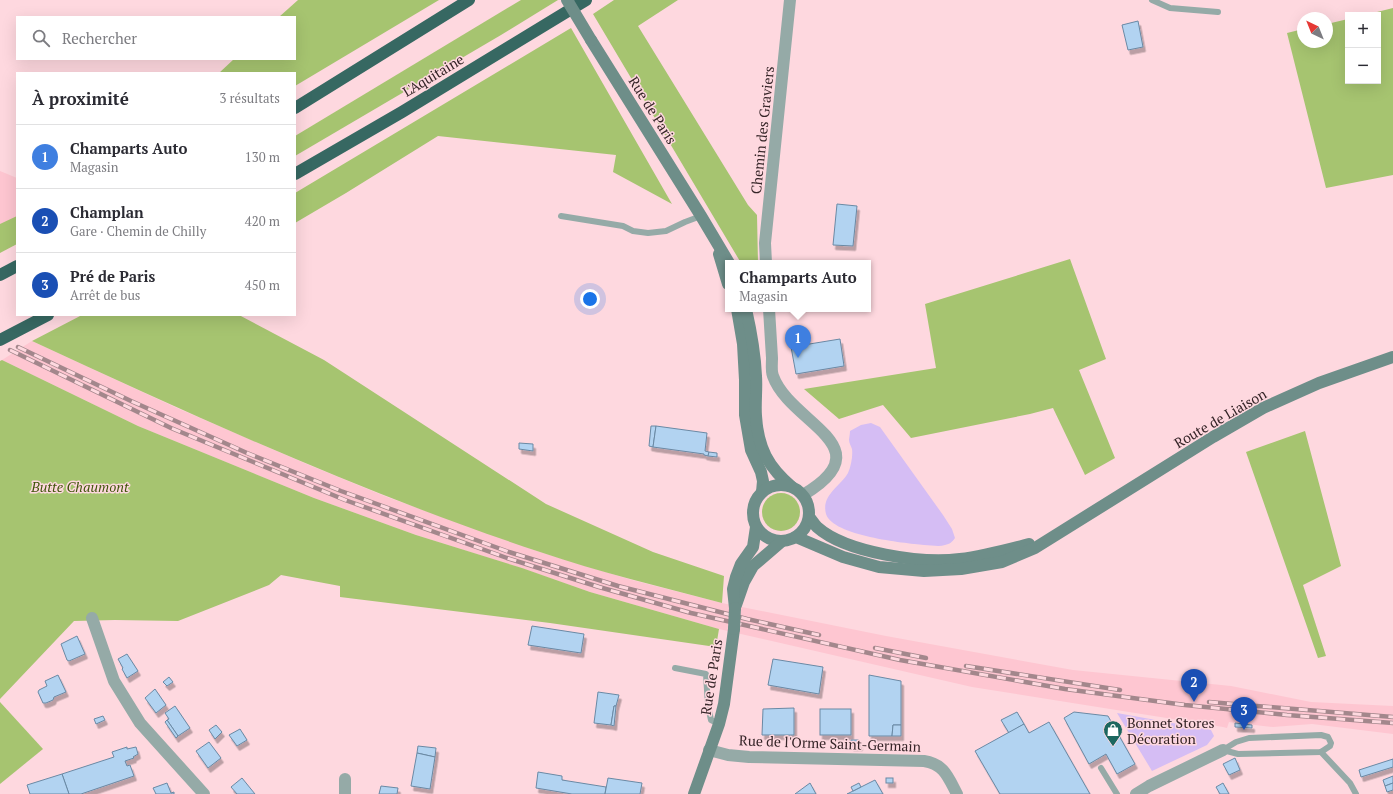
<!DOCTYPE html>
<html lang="fr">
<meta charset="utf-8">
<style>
body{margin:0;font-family:"PT Serif",serif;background:#f2f2f3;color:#2b2b33}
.controls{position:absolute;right:12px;top:12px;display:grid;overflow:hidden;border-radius:0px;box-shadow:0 4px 16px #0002}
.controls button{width:36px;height:36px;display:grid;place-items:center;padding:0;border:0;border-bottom:1px solid #e1e1e2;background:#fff;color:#2b2b33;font:20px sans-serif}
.compass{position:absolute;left:1297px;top:12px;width:36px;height:36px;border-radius:50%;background:#fff;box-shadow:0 4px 16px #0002;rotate:317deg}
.you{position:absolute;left:590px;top:299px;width:14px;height:14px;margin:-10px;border:3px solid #fff;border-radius:50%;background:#1a73e8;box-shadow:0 0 0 6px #1a73e833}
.badge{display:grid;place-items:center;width:26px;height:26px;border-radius:50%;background:#b45309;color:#fff;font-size:13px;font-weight:700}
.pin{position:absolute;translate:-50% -33px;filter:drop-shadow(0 1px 2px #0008)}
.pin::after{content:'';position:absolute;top:21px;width:14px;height:12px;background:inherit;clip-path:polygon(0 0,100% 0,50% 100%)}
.popup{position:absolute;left:725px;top:260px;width:146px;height:52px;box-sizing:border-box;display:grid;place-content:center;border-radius:0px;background:#fff;filter:drop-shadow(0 1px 3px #0005);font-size:13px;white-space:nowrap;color:#7c7c81}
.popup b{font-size:15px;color:#2b2b33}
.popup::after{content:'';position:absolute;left:50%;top:100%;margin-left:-8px;border:8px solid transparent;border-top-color:#fff}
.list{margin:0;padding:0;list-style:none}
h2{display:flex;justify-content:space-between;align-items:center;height:52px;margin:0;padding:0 16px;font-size:17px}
h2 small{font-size:13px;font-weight:400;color:#7c7c81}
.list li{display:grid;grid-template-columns:26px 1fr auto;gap:12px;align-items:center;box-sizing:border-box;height:64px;padding:0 16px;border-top:1px solid #e1e1e2}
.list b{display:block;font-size:15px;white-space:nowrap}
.list p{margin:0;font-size:13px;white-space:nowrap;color:#7c7c81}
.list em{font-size:13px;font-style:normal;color:#7c7c81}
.icon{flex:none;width:22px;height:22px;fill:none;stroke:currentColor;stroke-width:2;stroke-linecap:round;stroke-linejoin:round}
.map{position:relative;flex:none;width:1393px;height:794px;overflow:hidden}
.search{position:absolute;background:#fff;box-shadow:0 4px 16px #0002;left:16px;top:16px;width:280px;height:44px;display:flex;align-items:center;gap:10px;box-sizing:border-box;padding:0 14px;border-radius:0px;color:#7c7c81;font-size:15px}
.panel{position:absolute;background:#fff;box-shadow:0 4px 16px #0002;left:16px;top:72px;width:280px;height:244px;border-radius:0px}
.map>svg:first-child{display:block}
</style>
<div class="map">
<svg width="1393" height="794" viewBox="0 0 1393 794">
<defs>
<filter id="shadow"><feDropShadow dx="2.5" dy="4.5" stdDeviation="0" flood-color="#0004"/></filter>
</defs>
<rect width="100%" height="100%" fill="#fed8df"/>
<g fill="#fec6d1">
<polygon points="0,171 17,178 17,217 0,226"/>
<polygon points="32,341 177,408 309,465 387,497 540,552 632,580 722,603 886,636 1073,670 1231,686 1311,702 1393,706 1393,734 1312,724 1273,727 1229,722 1227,728 1223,727 972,687 719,629 590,592 521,568 416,535 314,498 138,426 2,360"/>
</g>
<g fill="#a6c470">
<polygon points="298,0 439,0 295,86 295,73 219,73 234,59 295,59 295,17 279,17"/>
<polygon points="521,0 558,0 501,35 295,156 295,136"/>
<polygon points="614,0 678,0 638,26 748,205 757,215 758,263 741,263 593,14"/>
<polygon points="1393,8 1393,175 1326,188 1287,33 1303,29 1303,42 1327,42 1327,24 1348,19 1348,81 1378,81 1378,15 1365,15"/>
<polygon points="571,28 672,204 613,172 616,155 438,136 346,193 295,223 295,193"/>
<polygon points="17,216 17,244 0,253 0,224"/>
<polygon points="1070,259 1106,359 1079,370 1115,458 1085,475 1053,408 1030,414 911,438 883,405 839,419 804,389 936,368 925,304"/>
<path d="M82 315H239L324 360 546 504 653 552 724 576 722 603C661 587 599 572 540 552 365 494 198 418 32 341Z"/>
<polygon points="2,360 138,426 314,498 416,535 522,568 590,592 719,629 716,647 550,623 340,597 340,586 281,575 269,585 178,621 115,620 74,621 0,699 0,361"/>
<polygon points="1305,431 1341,566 1303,585 1326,656 1318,658 1246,452"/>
<circle cx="781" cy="512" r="19"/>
<polygon points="0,702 43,749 0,784"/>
</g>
<g fill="#d5bdf4">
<path d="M871 423 880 427 943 515 952 529 955 538C952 542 950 544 945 545 939 547 931 545 924 545 904 543 833 536 826 514 821 495 840 487 848 473 851 466 853 456 852 449 851 446 849 443 849 440 849 438 850 434 850 431L861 425Z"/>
<polygon points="1117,713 1211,730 1214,736 1207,745 1152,771"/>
</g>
<g fill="#b2d3f1" stroke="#6a89a4" filter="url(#shadow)">
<polygon points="1138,21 1143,47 1128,50 1122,25"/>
<polygon points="837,204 857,206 853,246 833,245"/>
<polygon points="840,339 844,366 796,374 791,347"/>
<polygon points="651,426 656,426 653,447 649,446"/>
<polygon points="656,426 707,433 705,451 709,452 708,456 704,455 704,454 653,447"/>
<polygon points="519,443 533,444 533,451 519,449"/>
<polygon points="709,452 717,453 717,457 708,456"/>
<polygon points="532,626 584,634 581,653 528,645"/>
<polygon points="77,636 85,654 69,661 67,660 61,644"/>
<polygon points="127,654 138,671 127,678 122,669 123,668 118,659"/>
<polygon points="773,659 823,667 819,694 768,685"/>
<polygon points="58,675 66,692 54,697 53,700 46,703 43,703 38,692 39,690 47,686 45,681"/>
<polygon points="869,675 901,681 901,725 893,725 892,736 869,736"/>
<polygon points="169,677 173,682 167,686 163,682"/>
<polygon points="155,689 166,705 156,713 145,698"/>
<polygon points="598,692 619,695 616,706 614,706 611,725 594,723"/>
<polygon points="175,706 190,728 178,736 167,720 169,719 165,713"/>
<polygon points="614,706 616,706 614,726 611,725"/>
<polygon points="794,708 794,735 762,735 763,709"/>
<rect x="820" y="709" width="31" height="26"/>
<polygon points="1017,712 1024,724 1009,733 1001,720"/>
<polygon points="1074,712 1108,716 1135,764 1117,774 1106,754 1089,764 1064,718"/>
<polygon points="103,716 105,720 96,724 94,719"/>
<polygon points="167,720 178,736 176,738 165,722"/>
<polygon points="1049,722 1090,794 1000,794 975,751 1024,724 1029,733"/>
<polygon points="1235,723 1252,725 1252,728 1235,727"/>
<polygon points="216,725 222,732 215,739 209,730"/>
<polygon points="893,725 901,725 901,736 892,736"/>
<polygon points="240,729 247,740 237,746 229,735"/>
<polygon points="851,740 859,740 860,746 851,746"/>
<polygon points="209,742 221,758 208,768 196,751"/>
<polygon points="418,746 436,748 435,757 417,753"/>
<polygon points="127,747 127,749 136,747 138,754 133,757 134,758 125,761 127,766 130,765 134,776 81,794 69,794 62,774 114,757 112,752"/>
<polygon points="417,753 435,757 430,789 411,786"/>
<polygon points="1235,758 1240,770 1229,775 1223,764"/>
<polygon points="1393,759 1393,767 1361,777 1359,770"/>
<polygon points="538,772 562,776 562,780 606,787 605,794 572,794 536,788"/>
<polygon points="62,774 69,794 30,794 27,785"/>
<polygon points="1393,776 1393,783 1385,786 1383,780"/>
<polygon points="242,778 255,794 237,794 231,787"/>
<polygon points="608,778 642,783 640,794 605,794"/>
<rect x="886" y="778" width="7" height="5"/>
<polygon points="875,780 883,794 847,794"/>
<polygon points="167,783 171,793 174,792 174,794 156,794 153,788"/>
<polygon points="810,783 816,794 795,794"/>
<polygon points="859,783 861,787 853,791 851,787"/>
<polygon points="1223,783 1229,794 1220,794 1216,787"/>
<polygon points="1393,783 1393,790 1387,792 1385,786"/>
<polygon points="381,786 398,788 397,794 379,794"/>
</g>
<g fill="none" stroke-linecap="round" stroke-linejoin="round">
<g stroke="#95aaa7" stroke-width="6">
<polyline points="1152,0 1170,8 1218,12"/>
<polyline points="561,216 623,226 633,231 648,233 666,231 685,222 701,216"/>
<polyline points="675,668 706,674 708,706 711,720 719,724"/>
<polygon points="1321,735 1328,737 1331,743 1330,746 1321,752 1238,754 1223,750 1236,742 1249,738"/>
<polyline points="1321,752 1350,783 1356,794"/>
<polyline points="1101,768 1117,794"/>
</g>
<g stroke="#95aaa7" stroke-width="12">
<polyline points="766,263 765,243 790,0"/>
<path d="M769 309C770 325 771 342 772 358 772 363 771 371 773 376 790 424 886 446 803 495"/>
<polyline points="92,618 114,681 140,723 204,794"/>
<path d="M709 750 728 755 749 757 924 761C944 764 948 777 957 794"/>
<polyline points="345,779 345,794"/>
<polyline points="1136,794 1149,786 1223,750"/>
</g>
<g stroke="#6e8e89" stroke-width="12">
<polyline points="591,40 701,216 729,263"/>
<polyline points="719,254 728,284"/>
<polyline points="737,309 743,344 745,380 745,415 751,450 761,472 763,481 762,492"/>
<path d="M746 309C751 331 755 353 756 376 757 389 755 403 756 416 758 448 768 467 792 487"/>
<circle cx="781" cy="513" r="28"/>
<path d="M809 517C812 520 814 524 817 527 846 553 923 564 960 559 984 556 1006 550 1029 544"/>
<polyline points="796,537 843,557 879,567 924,571 961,569 1002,562 1035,548 1213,437 1263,408 1319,383 1393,357"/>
<polyline points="736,605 744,582 753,566 781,542"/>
<polyline points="735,608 733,589 736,577 741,564 753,547 756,527"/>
<polyline points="694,794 719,724 724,704 734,629"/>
</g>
<g stroke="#376862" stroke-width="12">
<polyline points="295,108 469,0"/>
<polyline points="295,174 402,112 586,0"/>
<polyline points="0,275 17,266"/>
<polyline points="0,340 48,315"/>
</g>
<g stroke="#a3878c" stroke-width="4.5">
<g id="rail">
<polyline points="18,347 131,401 247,453 341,491 509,552 618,586 747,619 819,635"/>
<polyline points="10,350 171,428 345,500 507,558 599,587 691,613 900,660 1065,689 1185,705 1287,715 1393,723"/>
<polyline points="875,648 926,658"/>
<polyline points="966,666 1120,690"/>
<polyline points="1209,702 1393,717"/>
</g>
</g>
<use href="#rail" stroke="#fed8df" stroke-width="3" stroke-dasharray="9" stroke-linecap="butt"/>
<g stroke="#6e8e89" stroke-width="12">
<polyline points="567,0 591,40"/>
<polyline points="734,629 735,608"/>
</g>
</g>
<defs>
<g id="shop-pin" transform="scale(1)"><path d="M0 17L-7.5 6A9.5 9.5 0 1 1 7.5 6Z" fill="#1c675f" stroke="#fed8df"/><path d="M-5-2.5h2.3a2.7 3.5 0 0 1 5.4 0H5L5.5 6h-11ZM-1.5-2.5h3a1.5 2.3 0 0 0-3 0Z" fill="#fff"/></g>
</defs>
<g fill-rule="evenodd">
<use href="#shop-pin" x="1113" y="730"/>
</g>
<g text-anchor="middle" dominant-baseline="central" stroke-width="3" stroke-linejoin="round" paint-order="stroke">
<g font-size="14" fill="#352427" stroke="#fed8df">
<text transform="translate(433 75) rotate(-31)">L'Aquitaine</text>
<text transform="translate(653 110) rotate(58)">Rue de Paris</text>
<text transform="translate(762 130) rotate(-84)">Chemin des Graviers</text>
<text transform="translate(1220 418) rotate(-30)">Route de Liaison</text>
<text transform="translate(711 677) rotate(-81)">Rue de Paris</text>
<text transform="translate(830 743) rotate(2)">Rue de l'Orme Saint-Germain</text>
</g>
<g font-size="14" font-style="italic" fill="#3f540a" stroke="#fed8df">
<text x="80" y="486">Butte Chaumont</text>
</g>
<g font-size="14" fill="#352427" stroke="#fed8df" text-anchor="start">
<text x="1127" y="722">Bonnet Stores<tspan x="1127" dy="16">Décoration</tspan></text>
</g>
</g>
</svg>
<div class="controls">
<button>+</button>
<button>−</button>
</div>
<svg class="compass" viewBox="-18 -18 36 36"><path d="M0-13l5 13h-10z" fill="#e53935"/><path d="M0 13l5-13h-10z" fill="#7c7c81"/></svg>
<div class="you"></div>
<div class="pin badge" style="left:798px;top:358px;background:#3f7fe0">1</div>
<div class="popup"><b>Champarts Auto</b>Magasin</div>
<div class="pin badge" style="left:1194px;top:702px;background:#1a4fb4">2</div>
<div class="pin badge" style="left:1244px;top:730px;background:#1a4fb4">3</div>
<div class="search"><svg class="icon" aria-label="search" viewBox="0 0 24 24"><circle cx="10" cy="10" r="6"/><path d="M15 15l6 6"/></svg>Rechercher</div>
<section class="panel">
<h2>À proximité<small>3 résultats</small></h2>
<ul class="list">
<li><span class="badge" style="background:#3f7fe0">1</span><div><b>Champarts Auto</b><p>Magasin</p></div><em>130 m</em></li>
<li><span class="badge" style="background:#1a4fb4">2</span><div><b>Champlan</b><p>Gare · Chemin de Chilly</p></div><em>420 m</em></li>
<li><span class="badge" style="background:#1a4fb4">3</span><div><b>Pré de Paris</b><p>Arrêt de bus</p></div><em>450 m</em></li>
</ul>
</section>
</div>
